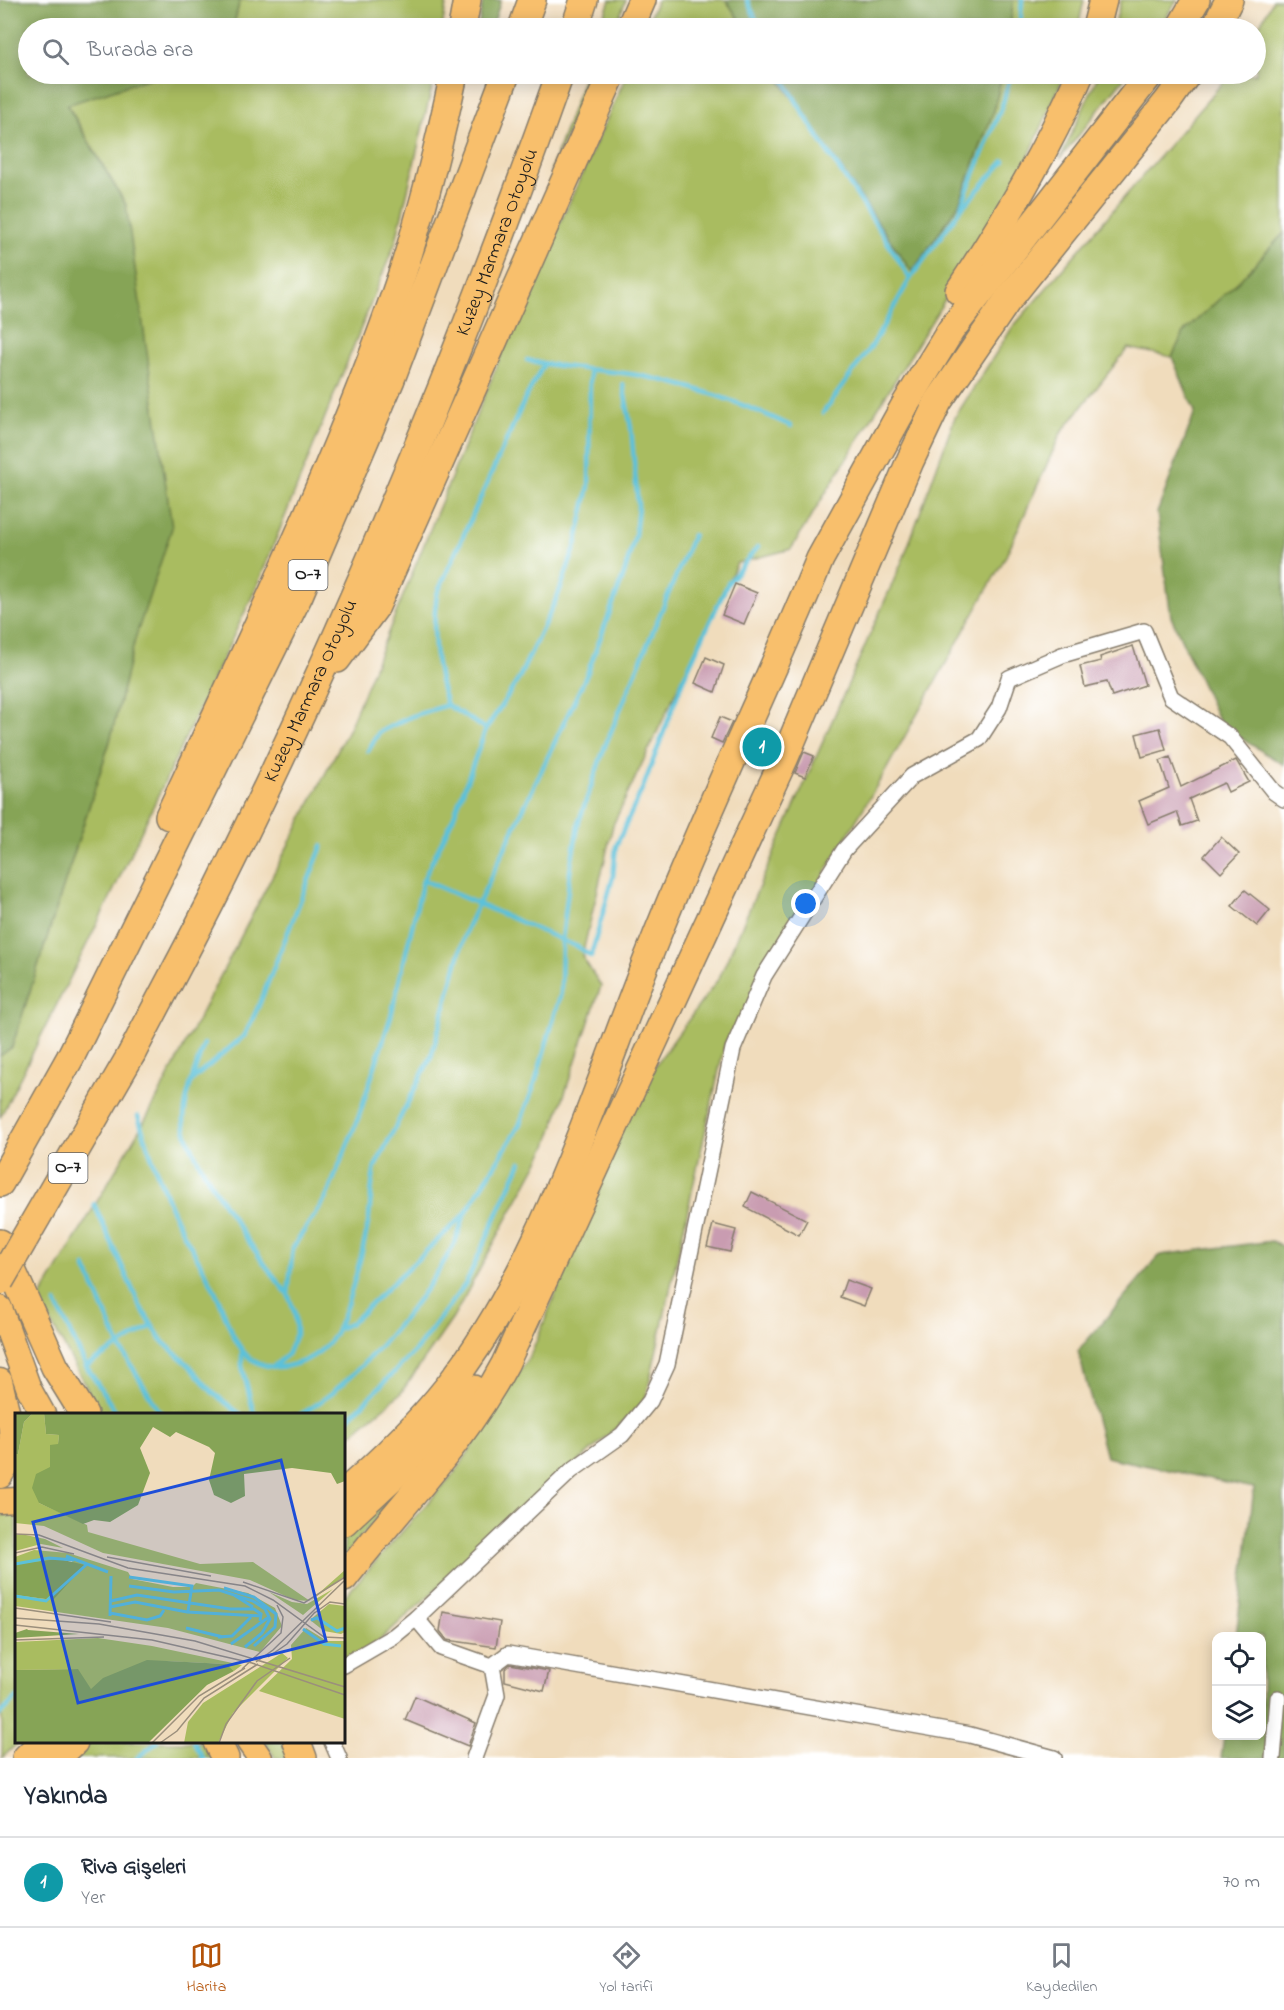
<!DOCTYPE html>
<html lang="tr">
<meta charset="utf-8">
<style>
body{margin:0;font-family:"Indie Flower",sans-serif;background:#f2f2f3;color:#1f2937}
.controls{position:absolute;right:18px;bottom:18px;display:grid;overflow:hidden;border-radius:12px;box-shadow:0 3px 15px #0003}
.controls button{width:54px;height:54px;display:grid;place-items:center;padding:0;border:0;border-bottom:2px solid #e0e1e3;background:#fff;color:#1f2937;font:30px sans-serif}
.you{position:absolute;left:806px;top:904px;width:21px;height:21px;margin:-15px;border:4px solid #fff;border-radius:50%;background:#1a73e8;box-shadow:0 0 0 9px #1a73e833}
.badge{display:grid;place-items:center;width:39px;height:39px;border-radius:50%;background:#b45309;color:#fff;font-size:20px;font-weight:700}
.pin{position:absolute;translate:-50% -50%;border:3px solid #fff;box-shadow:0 2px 6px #0006}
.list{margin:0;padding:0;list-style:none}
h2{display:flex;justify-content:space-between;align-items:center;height:78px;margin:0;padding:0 24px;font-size:26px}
h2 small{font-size:20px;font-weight:400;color:#747a83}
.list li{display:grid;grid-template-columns:39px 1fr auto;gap:18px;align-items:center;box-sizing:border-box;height:90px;padding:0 24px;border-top:2px solid #e0e1e3}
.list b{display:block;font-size:22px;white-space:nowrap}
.list p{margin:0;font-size:20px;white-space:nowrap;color:#747a83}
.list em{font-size:20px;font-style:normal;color:#747a83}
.icon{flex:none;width:33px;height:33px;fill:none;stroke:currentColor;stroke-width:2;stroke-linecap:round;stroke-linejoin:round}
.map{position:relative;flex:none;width:1284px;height:1758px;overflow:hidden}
.search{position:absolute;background:#fff;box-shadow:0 3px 15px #0003;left:18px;right:18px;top:18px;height:66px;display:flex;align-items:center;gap:15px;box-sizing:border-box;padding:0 21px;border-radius:33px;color:#747a83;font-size:22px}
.sheet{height:168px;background:#fff}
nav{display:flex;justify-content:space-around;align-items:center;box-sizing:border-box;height:84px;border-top:2px solid #e0e1e3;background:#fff;font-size:16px;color:#747a83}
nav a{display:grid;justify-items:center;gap:3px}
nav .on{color:#b45309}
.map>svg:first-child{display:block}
</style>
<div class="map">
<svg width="1284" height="1758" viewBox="0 0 1284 1758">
<rect width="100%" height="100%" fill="#fff"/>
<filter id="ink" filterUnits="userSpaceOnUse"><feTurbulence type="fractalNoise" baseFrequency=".0167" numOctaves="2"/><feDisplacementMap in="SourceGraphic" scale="12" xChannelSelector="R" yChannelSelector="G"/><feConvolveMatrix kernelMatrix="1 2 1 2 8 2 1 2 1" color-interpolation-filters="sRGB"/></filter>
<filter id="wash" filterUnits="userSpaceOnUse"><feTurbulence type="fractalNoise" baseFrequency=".008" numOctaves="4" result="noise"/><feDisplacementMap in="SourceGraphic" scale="24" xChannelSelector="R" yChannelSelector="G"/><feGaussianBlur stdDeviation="1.35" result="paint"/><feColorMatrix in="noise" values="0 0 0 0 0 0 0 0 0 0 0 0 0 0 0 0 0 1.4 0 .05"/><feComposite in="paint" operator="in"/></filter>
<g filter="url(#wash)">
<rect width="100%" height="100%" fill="#f0dcbc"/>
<g fill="#a9bc60" stroke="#626c3e" stroke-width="1.5">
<polygon points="240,0 447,0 442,28 233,28"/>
<polygon points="610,0 626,0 615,28 600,28"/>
<polygon points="657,0 726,0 745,28 645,28"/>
<polygon points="1013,0 1084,0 1078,28 1010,28"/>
<polygon points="1121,0 1177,0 1159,28 1114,28"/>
<polygon points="1273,0 1284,0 1284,233 1240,280 1184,332 1172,357 1128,348 1061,433 1006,556 886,770 725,1043 645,1402 344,1672 344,1597 457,1470 532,1352 638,1089 719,978 904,557 955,417 1012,328 1230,74 1256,74 1256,32"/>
<polygon points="162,74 435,74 396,241 257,586 110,898 0,1118 0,1056 12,1047 110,741 135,639 126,205 67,104"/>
<polygon points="585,74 595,74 550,172"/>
<polygon points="627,74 776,74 912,272 959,204 994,110 1002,74 1065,74 1017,183 791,549 737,563 613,825 582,956 601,986 547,1146 453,1318 400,1394 344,1440 344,1414 101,1414 39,1300 150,1112 350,726 504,348"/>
<polygon points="1099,74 1127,74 1060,159"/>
<polygon points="427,1456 344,1557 344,1530"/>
<polygon points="0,1510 16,1513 19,1742 2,1758"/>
<polygon points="89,1742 204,1742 214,1758 68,1758"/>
<polygon points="266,1742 285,1742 290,1758 275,1758"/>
</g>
<g fill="#86a456" stroke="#516039" stroke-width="1.5">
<polygon points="0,0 240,0 233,28 28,28 28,74 162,74 67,105 126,205 172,528 135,639 110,741 12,1047 0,1056"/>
<polygon points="483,0 501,0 492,28 478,28"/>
<polygon points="726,0 1013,0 1010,28 745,28"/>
<polygon points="776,74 1002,74 994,110 959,204 912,272"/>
<polygon points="1284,233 1284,765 1221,726 1171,617 1157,513 1195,412 1172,357 1184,332 1240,280"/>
<polygon points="1272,1241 1284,1247 1284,1758 1221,1758 1224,1736 1262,1736 1262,1636 1236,1636 1254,1488 1106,1457 1078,1351 1160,1255"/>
</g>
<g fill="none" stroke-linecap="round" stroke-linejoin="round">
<g stroke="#5cc1da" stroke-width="4.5">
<polyline points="747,0 760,28"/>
<polyline points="1020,28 1022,0"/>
<path d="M781 74C819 145 869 209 910 279"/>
<polyline points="961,206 1002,106 1011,74"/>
<path d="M527 360C563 369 601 369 637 375 691 385 743 403 791 426"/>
<polyline points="823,413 873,344 910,279 960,210 1004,161"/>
<path d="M486 729 447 705C435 671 431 630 437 594L525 399 544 364"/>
<polyline points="368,751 379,732 412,716 447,705"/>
<polyline points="423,880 578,947 591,956 613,877 616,846 644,785 685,675 728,583 758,547"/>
<path d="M204 1044C196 1067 185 1095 184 1120 183 1152 264 1266 287 1293"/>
<polyline points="192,1080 245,1035 259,1005 322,846"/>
<path d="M138 1116C149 1151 161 1186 176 1219 188 1243 203 1266 215 1291 226 1313 231 1343 251 1359 277 1378 320 1360 334 1335 348 1311 365 1245 369 1217 371 1200 371 1184 375 1167L431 1057 466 930 587 674 624 574 635 536 638 506 631 428 623 384"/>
<polyline points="94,1204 140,1306 163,1342 190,1366 212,1392 240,1414"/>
<polyline points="85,1266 120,1347 161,1414"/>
<polyline points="56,1303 86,1366 117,1414"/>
<polyline points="337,1329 351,1323 465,1214 519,1126 535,1083 561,993 562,940 571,864 579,821 605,746 693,535"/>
<polyline points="242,1350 242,1366 254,1414"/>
<polyline points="275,1365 287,1355 296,1334 295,1314 288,1294 293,1247 326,1198 359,1116 391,1016 423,880 453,818 486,729 518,680 558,595 576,545 589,486 590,370"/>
<polyline points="86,1366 152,1326"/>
<path d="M301 1414C354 1385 424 1300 453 1246 458 1237 461 1226 464 1216"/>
<polyline points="344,1423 416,1350 466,1283 521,1162"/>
<polyline points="0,1715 16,1698"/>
<polyline points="194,1742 203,1758"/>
<polyline points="137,1758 157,1742"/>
</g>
</g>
<g id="blocks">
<g fill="#c99cb1">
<polygon points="735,584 757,593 744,624 722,615"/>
<polygon points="1133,646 1145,685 1112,696 1107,682 1085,687 1080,666 1101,661 1100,657"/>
<polygon points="706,657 724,665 715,692 695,683"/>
<polygon points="720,717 732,722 722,743 711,738"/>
<polygon points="1160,728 1166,750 1142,757 1136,734"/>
<polygon points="761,734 775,740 766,761 751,755"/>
<polygon points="804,752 814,756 805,777 795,773"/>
<polygon points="1170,757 1181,787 1236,760 1249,782 1228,792 1224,783 1189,799 1197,821 1182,826 1177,812 1148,824 1139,801 1169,788 1160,761"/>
<polygon points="1221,837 1239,854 1221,873 1204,856"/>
<polygon points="1245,890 1270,910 1257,926 1232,906"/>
<polygon points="752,1192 807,1220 799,1235 745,1207"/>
<polygon points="713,1224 736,1230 730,1252 707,1247"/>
<polygon points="846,1280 871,1289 864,1306 840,1297"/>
<polygon points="443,1612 500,1622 496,1647 447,1640 440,1631"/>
<polygon points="510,1664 549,1671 544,1691 505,1681 505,1669"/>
<polygon points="415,1696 476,1723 468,1746 405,1720"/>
</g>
</g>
</g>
<g filter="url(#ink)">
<use href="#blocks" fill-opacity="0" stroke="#867c6c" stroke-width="1.5"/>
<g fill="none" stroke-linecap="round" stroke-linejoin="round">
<g stroke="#867c6c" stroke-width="18">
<g id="street">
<polyline points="416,1618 441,1648 492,1666 508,1654 970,1735 1054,1758"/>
<polyline points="344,1665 394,1636 416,1618 571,1471 622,1435 650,1401 667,1364 733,1049 764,976 844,850 912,776 979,739 999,708 1009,678 1062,655 1144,631 1171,697 1230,737 1274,792 1284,799"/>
<polyline points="332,1742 339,1758"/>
<polyline points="474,1758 497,1695 492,1666"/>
<polyline points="1273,1758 1278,1698"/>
</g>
</g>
<g stroke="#867c6c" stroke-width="27">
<g id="primary">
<polyline points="0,1308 29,1389 43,1414"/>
<polyline points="0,1381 11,1428 16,1438"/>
<polyline points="0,1476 12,1457 11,1428"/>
<polyline points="0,1501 16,1500"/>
<polyline points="249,1742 260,1758"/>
</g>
</g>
<g stroke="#867c6c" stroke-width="30">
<g id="highway">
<polyline points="462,28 467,0"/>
<polyline points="522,28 532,0"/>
<polyline points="575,28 584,0"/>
<polyline points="630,28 642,0"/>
<polyline points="1096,28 1103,0"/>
<polyline points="1180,28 1196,0"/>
<polyline points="1215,28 1229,0"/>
<path d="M959 291C1004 222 1048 150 1080 74"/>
<polyline points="337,659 376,606 612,74"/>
<path d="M169 816C252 637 340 458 403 271 424 206 440 140 454 74"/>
<path id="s1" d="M132 1053C161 997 191 942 219 886 350 623 462 350 560 74"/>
<polyline points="0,1183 70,1058 299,595 391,379 506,74"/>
<polyline points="0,1243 55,1367 84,1414"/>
<path d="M344 1493C381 1461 417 1426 448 1387 546 1262 596 1086 655 940 706 811 767 687 820 559L905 405 951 330 1150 74"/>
<polyline points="344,1522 432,1440 474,1389"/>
<path d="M344 1578C399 1507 462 1445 505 1364L785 757 910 461 938 402 1007 301 1168 101 1187 74"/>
<polyline points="217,1742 225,1758"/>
<polyline points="297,1742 303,1758"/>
<polyline points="26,1758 42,1742"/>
<polyline points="57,1758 74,1742"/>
</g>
</g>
<use href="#street" stroke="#fff" stroke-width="15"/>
<use href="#primary" stroke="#f8bf6c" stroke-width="24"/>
<use href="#highway" stroke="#f8bf6c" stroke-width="27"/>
<g stroke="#867c6c" stroke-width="30" stroke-linecap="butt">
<polyline id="highway-bridge" points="0,1281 132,1053"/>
</g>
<use href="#highway-bridge" stroke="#f8bf6c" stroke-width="27"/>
</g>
</g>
<g text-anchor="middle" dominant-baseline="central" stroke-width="4.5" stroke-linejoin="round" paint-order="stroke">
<g fill="#fff" stroke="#606060" stroke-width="1.5">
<rect x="288.5" y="560" width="39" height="30" rx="4.5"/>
<rect x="48.5" y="1153" width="39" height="30" rx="4.5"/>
</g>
<g font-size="18" font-weight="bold" fill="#1c1c1c">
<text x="308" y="575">O-7</text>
<text x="68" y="1168">O-7</text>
</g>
<g font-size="20" fill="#1c1c1c" stroke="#fff">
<text stroke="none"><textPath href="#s1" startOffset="890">Kuzey Marmara Otoyolu</textPath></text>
<text stroke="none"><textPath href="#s1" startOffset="404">Kuzey Marmara Otoyolu</textPath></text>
</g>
</g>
<g transform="translate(15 1413)">
<rect width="330" height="330" fill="#f0dcbc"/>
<path d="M18 0H29L31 21 44 22 43 32H35V55L24 90 72 112 73 119 185 151 238 149 295 188 330 157V163L295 188 279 187 235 167 88 140 29 113 0 110V41H3L9 9ZM6 121 30 126 48 135 26 131 0 138V122ZM19 137 53 140 113 159 117 166 158 174H177L181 170 233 180 260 195 267 213 245 239 153 215 0 193V182L38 187 58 147 0 151V144ZM318 176 288 202 254 179 277 189 292 191ZM314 191 330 193V219L326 221 309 218 295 207ZM291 215 312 228H330V306L244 278 277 246 276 232ZM83 225 137 233 227 252 219 258 210 251 149 248 76 277 62 256 0 257V229ZM267 240 273 245 218 300 203 330H169L173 309 188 290Z" fill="#a9bc60"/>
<path d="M0 0H18L9 9 3 41H0ZM29 0H330V68L322 71 316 60 277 55 229 61 230 83 216 90 199 82 194 67 200 40 194 34 161 19 155 24 138 14 125 35 135 60 123 92 95 109 79 107 68 111 24 90 17 75 21 61 35 54V32L43 31 44 22 31 21ZM44 146 70 152 38 187 0 182V151ZM12 216 13 217 64 221 0 225V220ZM132 247 211 251 219 258 192 272 133 330H0V257L63 256 76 276 88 265Z" fill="#86a456"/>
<path fill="none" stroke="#5cc1da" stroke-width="3" d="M51 143 93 159M0 151 34 145 59 147M114 164 177 173 173 198M114 173 159 179 204 177 238 188 250 196 255 206 247 220 230 234M209 175 239 184 261 201 260 214 239 233M219 182 238 194M0 183 31 188 71 152M96 188 122 182 215 196H239L246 201 245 208M95 194 120 189 172 199 246 203M95 200 132 207 145 203 149 197M95 203 96 163M296 207 302 205 322 218 330 215M171 215 208 224M288 216 309 231 326 233M203 224 217 223 236 204M216 231 254 204"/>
<path fill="none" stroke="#9b8f7c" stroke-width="1.5" d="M0 121 24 122 113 155 230 173 258 187 309 224 330 225M0 140 27 134 59 141M92 144 196 163M228 169 289 190 330 164M0 195 96 209M298 201 315 189 330 191M0 205 84 211 180 228 330 274M0 212 137 227 237 250 330 282M0 227 89 224M253 244 272 231 300 199M241 249 258 237 329 168M227 256 266 220 268 204 262 192M137 330 184 283 230 255M145 330 162 318 189 285 243 251M204 330 211 311 242 268 275 245"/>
<path fill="#1d4ed8" fill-opacity="0.15" stroke="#1d4ed8" stroke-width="3" d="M266 47 311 228 63 290 18 109Z"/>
<rect width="330" height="330" fill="none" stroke="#1c1c1c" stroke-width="3"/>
</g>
</svg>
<div class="controls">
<button><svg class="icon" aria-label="locate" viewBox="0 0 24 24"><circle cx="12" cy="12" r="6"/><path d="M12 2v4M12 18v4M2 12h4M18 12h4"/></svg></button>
<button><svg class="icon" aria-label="layers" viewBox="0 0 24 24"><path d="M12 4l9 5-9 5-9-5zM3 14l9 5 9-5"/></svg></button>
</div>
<div class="you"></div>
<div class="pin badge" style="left:762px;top:747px;background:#0f9aa8">1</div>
<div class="search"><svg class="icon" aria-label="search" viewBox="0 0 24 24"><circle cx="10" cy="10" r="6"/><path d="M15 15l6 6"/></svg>Burada ara</div>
</div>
<section class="sheet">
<h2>Yakında<small></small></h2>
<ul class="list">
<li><span class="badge" style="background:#0f9aa8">1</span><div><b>Riva Gişeleri</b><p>Yer</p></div><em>70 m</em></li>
</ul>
</section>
<nav>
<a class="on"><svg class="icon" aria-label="map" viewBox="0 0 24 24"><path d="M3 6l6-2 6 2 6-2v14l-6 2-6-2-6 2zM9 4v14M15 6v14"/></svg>Harita</a>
<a><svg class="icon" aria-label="directions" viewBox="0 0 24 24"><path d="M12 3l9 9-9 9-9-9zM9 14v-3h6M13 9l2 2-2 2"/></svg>Yol tarifi</a>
<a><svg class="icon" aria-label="saved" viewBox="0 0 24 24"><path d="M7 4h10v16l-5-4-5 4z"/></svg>Kaydedilen</a>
</nav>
